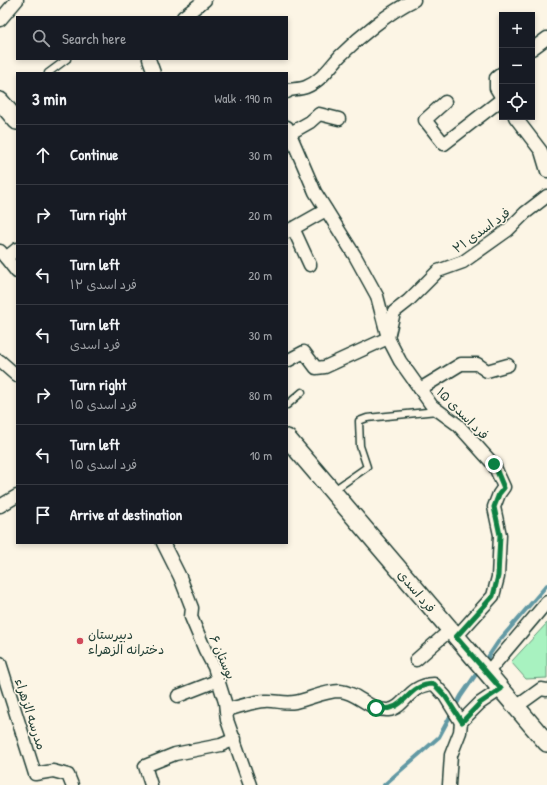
<!DOCTYPE html>
<meta charset="utf-8">
<style>
body{margin:0;font-family:"Patrick Hand","Playpen Sans Arabic",sans-serif;background:#242831;color:#f1f3f6}
.controls{position:absolute;right:12px;top:12px;display:grid;overflow:hidden;border-radius:0px;box-shadow:0 2px 6px #0003}
.controls button{width:36px;height:36px;display:grid;place-items:center;padding:0;border:0;border-bottom:1px solid #363941;background:#171b24;color:#f1f3f6;font:20px sans-serif}
.stop{position:absolute;width:12px;height:12px;margin:-9px;border:3px solid #0b8043;border-radius:50%;background:#fff}
.stop.end{background:#0b8043;border-color:#fff;box-shadow:0 1px 4px #0008}
.list{margin:0;padding:0;list-style:none}
h2{display:flex;justify-content:space-between;align-items:center;height:52px;margin:0;padding:0 16px;font-size:17px}
h2 small{font-size:13px;font-weight:400;color:#9ea1a6}
.list li{display:grid;grid-template-columns:26px 1fr auto;gap:12px;align-items:center;box-sizing:border-box;height:60px;padding:0 16px;border-top:1px solid #363941}
.list b{display:block;font-size:15px;white-space:nowrap}
.list p{margin:0;font-size:13px;white-space:nowrap;color:#9ea1a6}
.list em{font-size:13px;font-style:normal;color:#9ea1a6}
.icon{flex:none;width:22px;height:22px;fill:none;stroke:currentColor;stroke-width:2;stroke-linecap:round;stroke-linejoin:round}
.map{position:relative;flex:none;width:547px;height:785px;overflow:hidden}
.search{position:absolute;background:#171b24;box-shadow:0 2px 6px #0003;left:16px;top:16px;width:272px;height:44px;display:flex;align-items:center;gap:10px;box-sizing:border-box;padding:0 14px;border-radius:0px;color:#9ea1a6;font-size:15px}
.panel{position:absolute;background:#171b24;box-shadow:0 2px 6px #0003;left:16px;top:72px;width:272px;height:472px;border-radius:0px}
.map>svg:first-child{display:block}
</style>
<div class="map">
<svg width="547" height="785" viewBox="0 0 547 785">
<rect width="100%" height="100%" fill="#fcf5e5"/>
<filter id="ink" filterUnits="userSpaceOnUse"><feTurbulence type="fractalNoise" baseFrequency=".025" numOctaves="2"/><feDisplacementMap in="SourceGraphic" scale="8" xChannelSelector="R" yChannelSelector="G"/><feConvolveMatrix kernelMatrix="1 2 1 2 8 2 1 2 1" color-interpolation-filters="sRGB"/></filter>
<g filter="url(#ink)">
<polygon fill="#a8f2c0" stroke="#64987a" points="547,623 547,678 526,679 511,662"/>
<g fill="none" stroke-linecap="round" stroke-linejoin="round">
<g stroke="#6299a4" stroke-width="4">
<polyline points="484,663 498,642 547,585"/>
<polyline points="384,785 439,737 461,696 479,670"/>
</g>
<g stroke="#1f3d34" stroke-width="9">
<g id="lane">
<polyline points="48,73 67,59"/>
<polyline points="287,405 302,392"/>
<polyline points="334,490 367,467 360,446 359,421 367,418 437,411"/>
</g>
</g>
<g stroke="#1f3d34" stroke-width="15">
<g id="street">
<polyline points="183,17 205,0"/>
<polyline points="0,20 17,0"/>
<polyline points="532,49 547,38"/>
<polyline points="149,59 154,73"/>
<polyline points="502,73 496,78 496,88 502,98"/>
<path d="M287 92 288 90C294 89 301 89 306 87 321 81 330 67 340 56 360 36 389 12 414 0"/>
<polyline points="445,102 425,120 444,144 502,99"/>
<polyline points="515,117 541,151 547,171"/>
<polyline points="287,127 315,192 355,256 377,296 388,338 400,361 432,406 458,425 494,465 504,487 499,494 494,507 500,535 498,577 493,596 456,637"/>
<polyline points="287,135 310,122 319,114 339,119"/>
<polyline points="293,228 310,265"/>
<polyline points="287,232 326,210"/>
<polyline points="0,251 6,258 17,249"/>
<polyline points="6,258 17,272"/>
<polyline points="0,361 17,376"/>
<polyline points="287,361 304,352 316,368 325,367 388,338 394,312 408,301 438,271 463,262 508,230 525,213 547,196"/>
<polyline points="420,389 461,364 477,364 487,371 508,365"/>
<polyline points="0,506 17,496"/>
<polyline points="163,543 180,577 192,608 191,617 205,650 214,667 225,702 227,720 250,785"/>
<polyline points="416,660 450,630"/>
<polyline points="0,663 35,774 53,771 68,775 72,785"/>
<polyline points="487,673 547,602"/>
<polyline points="178,696 219,680"/>
<polyline points="516,707 541,689 547,690"/>
<path d="M226 710C239 707 251 702 265 701 275 700 284 704 295 702 310 699 324 691 340 691 357 692 370 711 388 710 406 708 407 685 434 684L445 696 461 722"/>
<polyline points="151,785 145,766 175,754 221,745 235,739"/>
<polyline points="449,785 451,755 460,732 461,722 480,703 501,689"/>
</g>
</g>
<g stroke="#1f3d34" stroke-width="20">
<g id="secondary">
<polyline points="0,101 17,121"/>
<polyline points="287,438 547,743"/>
</g>
</g>
<use href="#lane" stroke="#fcf5e5" stroke-width="6"/>
<use href="#street" stroke="#fcf5e5" stroke-width="12"/>
<use href="#secondary" stroke="#fcf5e5" stroke-width="17"/>
</g>
</g>
<g fill="none" stroke-linecap="round" stroke-linejoin="round" filter="url(#ink)">
<path stroke="#0b8043" stroke-width="5" d="M376 708C409 713 403 685 434 684L445 696 462 722 480 703 501 689 456 637 493 596 498 576 500 535 494 507 499 494 504 488 494 464"/>
</g>
<circle fill="#d1495b" stroke="#fcf5e5" stroke-width="1.5" cx="80" cy="641" r="4"/>
<g text-anchor="middle" dominant-baseline="central" stroke-width="3" stroke-linejoin="round" paint-order="stroke">
<g font-size="13" fill="#1f3d34" stroke="#fcf5e5">
<text transform="translate(481 230) rotate(-36)">فرد اسدی ۲۱</text>
<text transform="translate(463 413) rotate(45)">فرد اسدی ۱۵</text>
<text transform="translate(417 591) rotate(50)">فرد اسدی</text>
<text transform="translate(223 657) rotate(67)">بوستان ۶</text>
<text transform="translate(31 714) rotate(72)">مدرسه الزهراء</text>
</g>
<g font-size="13" fill="#1f3d34" stroke="#fcf5e5" text-anchor="start">
<text x="88" y="634">دبیرستان<tspan x="88" dy="15">دخترانه الزهراء</tspan></text>
</g>
</g>
</svg>
<div class="controls">
<button>+</button>
<button>−</button>
<button><svg class="icon" aria-label="locate" viewBox="0 0 24 24"><circle cx="12" cy="12" r="6"/><path d="M12 2v4M12 18v4M2 12h4M18 12h4"/></svg></button>
</div>
<div class="stop" style="left:376px;top:708px"></div>
<div class="stop end" style="left:494px;top:464px"></div>
<div class="search"><svg class="icon" aria-label="search" viewBox="0 0 24 24"><circle cx="10" cy="10" r="6"/><path d="M15 15l6 6"/></svg>Search here</div>
<section class="panel">
<h2>3 min<small>Walk · 190 m</small></h2>
<ul class="list">
<li><svg class="icon" aria-label="ahead" viewBox="0 0 24 24"><path d="M12 20V5M6 11l6-6 6 6"/></svg><div><b>Continue</b></div><em>30 m</em></li>
<li><svg class="icon" aria-label="right" viewBox="0 0 24 24"><path d="M7 20v-9h11M14 6l5 5-5 5"/></svg><div><b>Turn right</b></div><em>20 m</em></li>
<li><svg class="icon" aria-label="left" viewBox="0 0 24 24"><path d="M17 20v-9H6M10 6l-5 5 5 5"/></svg><div><b>Turn left</b><p>فرد اسدی ۱۲</p></div><em>20 m</em></li>
<li><svg class="icon" aria-label="left" viewBox="0 0 24 24"><path d="M17 20v-9H6M10 6l-5 5 5 5"/></svg><div><b>Turn left</b><p>فرد اسدی</p></div><em>30 m</em></li>
<li><svg class="icon" aria-label="right" viewBox="0 0 24 24"><path d="M7 20v-9h11M14 6l5 5-5 5"/></svg><div><b>Turn right</b><p>فرد اسدی ۱۵</p></div><em>80 m</em></li>
<li><svg class="icon" aria-label="left" viewBox="0 0 24 24"><path d="M17 20v-9H6M10 6l-5 5 5 5"/></svg><div><b>Turn left</b><p>فرد اسدی ۱۵</p></div><em>10 m</em></li>
<li><svg class="icon" aria-label="arrive" viewBox="0 0 24 24"><path d="M6 21V4h12l-3 4 3 4H6"/></svg><div><b>Arrive at destination</b></div></li>
</ul>
</section>
</div>
